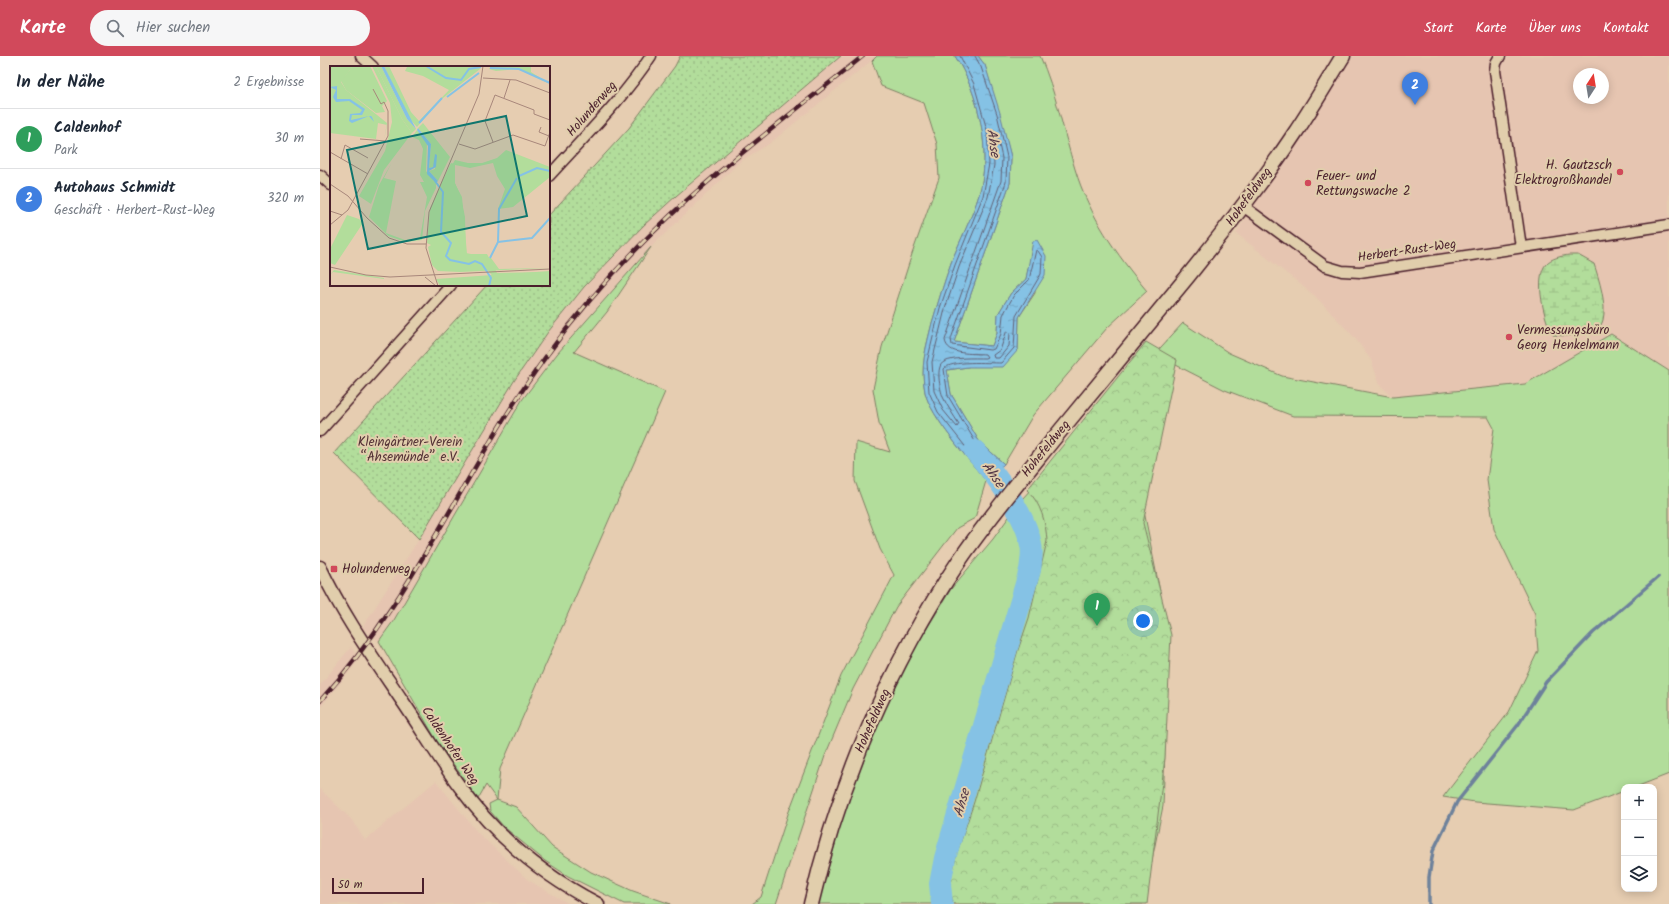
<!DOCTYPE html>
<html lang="de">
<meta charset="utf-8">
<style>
body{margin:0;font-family:Kalam,sans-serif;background:#f6f6f7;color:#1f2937}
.controls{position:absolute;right:12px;bottom:12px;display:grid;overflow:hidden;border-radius:8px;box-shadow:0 2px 10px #0003}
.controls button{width:36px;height:36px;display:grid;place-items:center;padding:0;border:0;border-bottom:1px solid #e0e1e3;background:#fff;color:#1f2937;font:20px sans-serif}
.compass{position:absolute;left:1253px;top:12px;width:36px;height:36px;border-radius:50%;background:#fff;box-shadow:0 2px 10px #0003;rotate:12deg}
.scale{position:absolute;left:12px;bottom:10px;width:92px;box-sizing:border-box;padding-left:4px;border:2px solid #4a1f2b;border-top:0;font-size:11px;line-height:14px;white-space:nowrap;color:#4a1f2b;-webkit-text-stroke:3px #e1ceac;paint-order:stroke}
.you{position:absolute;left:823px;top:565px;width:14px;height:14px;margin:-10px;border:3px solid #fff;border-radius:50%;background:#1a73e8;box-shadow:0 0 0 6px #1a73e833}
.badge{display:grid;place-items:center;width:26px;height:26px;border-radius:50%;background:#d1495b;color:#fff;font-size:13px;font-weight:700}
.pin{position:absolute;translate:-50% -33px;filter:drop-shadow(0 1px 2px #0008)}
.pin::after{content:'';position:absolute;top:21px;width:14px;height:12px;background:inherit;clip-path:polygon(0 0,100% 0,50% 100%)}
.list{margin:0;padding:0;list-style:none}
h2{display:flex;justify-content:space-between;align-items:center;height:52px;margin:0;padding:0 16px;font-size:17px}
h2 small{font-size:13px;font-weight:400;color:#747a83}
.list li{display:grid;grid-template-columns:26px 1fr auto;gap:12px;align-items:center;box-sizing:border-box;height:60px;padding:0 16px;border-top:1px solid #e0e1e3}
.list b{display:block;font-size:15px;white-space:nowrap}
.list p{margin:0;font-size:13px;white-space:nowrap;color:#747a83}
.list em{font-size:13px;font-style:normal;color:#747a83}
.icon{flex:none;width:22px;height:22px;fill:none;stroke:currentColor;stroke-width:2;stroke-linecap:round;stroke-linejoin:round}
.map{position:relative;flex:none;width:1349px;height:848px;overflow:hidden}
header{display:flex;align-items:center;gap:24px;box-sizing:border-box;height:56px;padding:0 20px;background:#d1495b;color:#fff}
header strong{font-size:19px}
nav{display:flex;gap:22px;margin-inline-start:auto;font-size:14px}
.search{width:280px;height:36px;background:#f6f6f7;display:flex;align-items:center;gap:10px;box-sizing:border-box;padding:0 14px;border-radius:22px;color:#747a83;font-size:15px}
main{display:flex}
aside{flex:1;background:#fff}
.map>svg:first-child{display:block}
</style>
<header>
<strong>Karte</strong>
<div class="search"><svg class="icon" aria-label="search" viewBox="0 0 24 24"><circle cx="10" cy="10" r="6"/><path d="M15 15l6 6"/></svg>Hier suchen</div>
<nav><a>Start</a><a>Karte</a><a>Über uns</a><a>Kontakt</a></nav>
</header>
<main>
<aside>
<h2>In der Nähe<small>2 Ergebnisse</small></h2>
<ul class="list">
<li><span class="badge" style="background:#2e9e5b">1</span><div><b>Caldenhof</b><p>Park</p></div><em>30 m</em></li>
<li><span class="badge" style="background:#3f7fe0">2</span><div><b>Autohaus Schmidt</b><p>Geschäft · Herbert-Rust-Weg</p></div><em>320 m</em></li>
</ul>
</aside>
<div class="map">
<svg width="1349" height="848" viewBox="0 0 1349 848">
<defs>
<pattern id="forest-crowns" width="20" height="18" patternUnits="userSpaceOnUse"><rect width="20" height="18" fill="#b2dd9b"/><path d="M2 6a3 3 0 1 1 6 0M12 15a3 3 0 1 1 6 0" fill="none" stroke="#9bbd86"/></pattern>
<pattern id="wetland-marsh" width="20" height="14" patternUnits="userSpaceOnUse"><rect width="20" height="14" fill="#b2dd9b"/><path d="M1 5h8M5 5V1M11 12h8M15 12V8" fill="none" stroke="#9bbd86"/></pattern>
<pattern id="garden-dots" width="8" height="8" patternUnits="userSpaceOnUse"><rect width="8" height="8" fill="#b2dd9b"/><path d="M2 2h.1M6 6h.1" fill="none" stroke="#9bbd86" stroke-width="1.8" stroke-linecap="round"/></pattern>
<pattern id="water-ripples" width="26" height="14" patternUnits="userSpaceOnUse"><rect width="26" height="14" fill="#85c2e5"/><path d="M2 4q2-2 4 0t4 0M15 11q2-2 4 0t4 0" fill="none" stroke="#74a6c5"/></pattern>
</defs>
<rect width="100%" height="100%" fill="#e6cdb1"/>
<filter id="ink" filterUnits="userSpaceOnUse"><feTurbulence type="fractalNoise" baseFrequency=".025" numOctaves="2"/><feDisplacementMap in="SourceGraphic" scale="8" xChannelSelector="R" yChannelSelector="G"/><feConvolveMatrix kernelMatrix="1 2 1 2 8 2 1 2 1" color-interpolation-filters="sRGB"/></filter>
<g filter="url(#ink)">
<g fill="#e6c5b1" fill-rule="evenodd">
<polygon points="521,0 557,0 449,88 422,104 331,191 237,298 202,344 74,564 59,585 42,572 99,483 194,325 228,276 264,231 324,169 356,140"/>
<path d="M1028 0H1349V315L1291 278 1205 328 1073 341 1060 329 1051 304 1035 282 995 240 916 177ZM1259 18H1283V42H1259Z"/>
<polygon points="31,591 39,603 0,652 0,629"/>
<polygon points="116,725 158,777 208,824 249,848 0,848 0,733 31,763 45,784"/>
</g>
<g fill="#b2dd9b" stroke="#7e7e63">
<path d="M557 0H635C659 37 672 96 659 139 652 162 640 184 631 207 624 226 618 247 612 267 606 292 600 310 605 336 610 360 650 405 666 425L655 462 637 472 576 551 533 633 505 700 456 848H432L441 841 468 758 521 620 574 519 560 493 535 425 536 386 570 396 559 367 553 333 562 291 592 198 619 122 617 88 604 47 561 30 552 5Z"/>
<path d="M658 0H720C736 36 743 75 755 113 769 159 796 198 827 235L787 272 713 359 684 408 659 385 631 338 627 314 648 311 698 294 699 261 715 237 714 185 706 223 691 237 678 258 677 277 672 290 634 286 690 127 691 101 665 9Z"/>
<polygon points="331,191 287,256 254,296 345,336 180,713 177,744 196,751 232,791 271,816 313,835 351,848 304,848 248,820 225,805 184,771 170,755 169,748 177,744 166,729 158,743 117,685 59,585 74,564 202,344 237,298"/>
<polygon points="863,267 909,297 962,320 1073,341 1205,328 1291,278 1349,315 1349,718 1316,731 1304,731 1304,735 1254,754 1155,746 1123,741 1189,656 1218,595 1215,558 1174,473 1167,424 1174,372 1168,361 973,360 905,334 850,306 824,455 849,581 843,750 823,848 498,848 531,731 579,618 631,533 673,483 702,443"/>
</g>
<path fill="url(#forest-crowns)" stroke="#7e7e63" d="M826 286 857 304 823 467 851 579 845 702 827 848H633L629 831 637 797 654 746 698 594 709 562 727 485C726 467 721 447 707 434Z"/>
<path fill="url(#wetland-marsh)" stroke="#7e7e63" d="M1249 199H1258L1274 208C1279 223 1287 249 1283 264 1282 268 1279 272 1276 275L1247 280 1233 279C1224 265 1214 222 1226 208 1231 202 1242 200 1249 199Z"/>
<polygon fill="url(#garden-dots)" stroke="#7e7e63" points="360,0 521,0 356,140 324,169 264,231 228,276 194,325 99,483 14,397 167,229 229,229 229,159 309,72 355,10"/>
<path fill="url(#water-ripples)" stroke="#6d819b" d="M635 0H658L665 9 680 57 691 101 690 127 634 286 672 290 677 277 678 258 691 237 706 223 713 185 717 184 726 200 725 219 699 261 698 294 683 311H648L627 314 631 338 659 385 684 408 666 425C650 405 610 360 605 336 600 310 606 292 612 267 618 247 624 226 631 207 640 184 652 162 659 139 672 96 659 37 635 0Z"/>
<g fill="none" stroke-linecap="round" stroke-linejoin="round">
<g stroke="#626075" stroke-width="1">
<path d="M640 0 654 28 667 74 669 108 663 140 635 209 620 252 607 306 609 336 618 356 667 418 677 408 656 387 628 340 624 313C630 304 669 307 681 307L694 292 696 260 721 218 722 201 718 195 716 194 709 224 694 239 683 259 681 278 674 293 670 294 632 289 631 283 686 126 687 101 677 58 661 11 655 0"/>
<path d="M674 74 676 75 682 102 681 125 625 284C627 300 653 297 665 298L667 301 665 302C654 302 634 301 624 306 615 310 620 333 623 341 627 350 634 360 639 368L637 371 623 354 614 335 612 306 625 253 639 211 668 141 674 109 672 76Z"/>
<polygon points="687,275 690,277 689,290 679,302 674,302 673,299 680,294"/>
</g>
<polyline stroke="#6d819b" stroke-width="3.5" points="1109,848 1109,821 1113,795 1137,746 1198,669 1226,626 1273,577 1338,521"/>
<path stroke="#85c2e5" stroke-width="22" d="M622 848 620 828 625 802 710 514C711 506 713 497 711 489 706 459 675 418 655 395"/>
<g stroke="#4a1f2b" stroke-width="13">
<g id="minor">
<polyline points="41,0 53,11"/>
<polyline points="1180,0 1176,7 1175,15 1201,191"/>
<polyline points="0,119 11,129"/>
<path d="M229 120C264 81 302 44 331 0"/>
<polyline points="923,150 1005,210 1022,215 1040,216 1349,169"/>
<polyline points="0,375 131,229"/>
</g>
</g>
<g stroke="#4a1f2b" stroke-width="15">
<path id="tertiary" d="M0 511C22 558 52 600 81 643 101 672 119 703 140 731 176 781 224 820 278 848"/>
</g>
<g stroke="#4a1f2b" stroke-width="17">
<path id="secondary" d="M491 848C519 727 570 608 639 505 669 461 703 421 736 380 780 327 824 273 868 220 905 174 942 127 975 77 992 52 1007 26 1023 0"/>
</g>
<use href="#minor" stroke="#e1ceac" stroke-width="10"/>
<use href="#tertiary" stroke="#e1ceac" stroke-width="12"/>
<use href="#secondary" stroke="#e1ceac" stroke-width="14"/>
<g stroke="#4a1f2b" stroke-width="4.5">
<path id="rail" d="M0 645C96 540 144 412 227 299 264 248 306 201 352 158 412 102 479 52 543 0"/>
</g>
<use href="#rail" stroke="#e1ceac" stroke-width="3" stroke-dasharray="9" stroke-linecap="butt"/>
</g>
</g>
<g fill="#d1495b" stroke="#e1ceac" stroke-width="1.5">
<circle cx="1300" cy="116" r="4"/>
<circle cx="988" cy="127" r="4"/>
<circle cx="1189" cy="281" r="4"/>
<rect x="10" y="509" width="8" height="8" rx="2"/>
</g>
<g text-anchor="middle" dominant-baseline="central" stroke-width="4" stroke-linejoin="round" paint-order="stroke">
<g font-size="13" fill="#4a1f2b" stroke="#e1ceac">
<text transform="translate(272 53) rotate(-49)">Holunderweg</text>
<text transform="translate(929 141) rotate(-54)">Hohefeldweg</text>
<text transform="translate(1087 195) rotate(-8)">Herbert-Rust-Weg</text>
<text transform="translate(726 393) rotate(-51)">Hohefeldweg</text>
<text transform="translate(553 665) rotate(-66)">Hohefeldweg</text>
<text transform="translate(130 690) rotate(56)">Caldenhofer Weg</text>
</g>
<g font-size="13" fill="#4a1f2b" stroke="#e1ceac" text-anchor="start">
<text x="1292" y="109" text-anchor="end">H. Gautzsch<tspan x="1292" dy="15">Elektrogroßhandel</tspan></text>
<text x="996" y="120">Feuer- und<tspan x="996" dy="15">Rettungswache 2</tspan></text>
<text x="1197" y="274">Vermessungsbüro<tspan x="1197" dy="15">Georg Henkelmann</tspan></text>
<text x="22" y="513">Holunderweg</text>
</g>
<g font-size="13" fill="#543236" stroke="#e1ceac">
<text x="90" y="386">Kleingärtner-Verein<tspan x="90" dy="15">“Ahsemünde” e.V.</tspan></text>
</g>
<g font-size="14" font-style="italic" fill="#533747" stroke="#e1ceac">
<text transform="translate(673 87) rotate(82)">Ahse</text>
<text transform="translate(673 419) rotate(54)">Ahse</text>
<text transform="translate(642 747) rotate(-74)">Ahse</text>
</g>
</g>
<g transform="translate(10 10)">
<rect width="220" height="220" fill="#e6cdb1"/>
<path d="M0 0H23L11 16 16 24 57 57 54 74 0 67ZM48 57 57 59 54 74 46 73ZM46 0H51L77 53 86 63 82 67 72 53ZM54 0H59L81 46 89 55 119 24 93 10 75 5 77 1 149 0 150 3 108 36 87 61 78 51ZM161 0H201V6L220 18 189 3 166 5 159 3ZM93 57 120 91 108 115 99 105 105 103 106 92 103 101 99 102 101 78 88 62ZM87 64 97 76 96 105 106 117V122L95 145 92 174 76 176 58 170 39 151 49 119 61 98 54 112 66 115 56 167 75 174 90 172 97 131 90 116H94L90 109 93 83 89 74 82 71ZM176 84 220 101V111L183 141 168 143 175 123 167 110 163 97 140 102 125 99V117L131 131 135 151 136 187 161 192 169 203 220 202 130 206 108 205 102 199 98 181 101 179 97 177 100 142 111 118 125 94 138 97H152L167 92ZM4 204 54 212V213L3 206 0 209ZM220 205V215L180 220H110L106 213Z" fill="#b2dd9b" fill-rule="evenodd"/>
<path d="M121 97 125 98V118L132 131 137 188H157L167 207 220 206V220H171L150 195 138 197 118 192 117 187 122 177 112 166 115 123 111 117Z" fill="#b2dd9b"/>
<path d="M23 0H40L57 35 52 40 55 46 46 47 16 24 11 15ZM42 0H46L72 53 82 67 54 104 41 138 29 130 55 85 62 56 60 37ZM17 149 29 153 33 157 5 199 0 197V183Z" fill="#b2dd9b"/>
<path d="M51 0H54L86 63 77 53ZM7 20V33H20L35 43 32 49H22L21 54 39 50H41L42 51 44 56 39 50 22 57 19 55 20 48 30 47 32 44 19 35 6 36 3 31 6 24 0 21ZM88 62 101 78 99 102 103 101 105 88 107 89 106 101 99 105 108 115 106 117 97 108 98 80 87 64Z" fill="#85c2e5"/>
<path fill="none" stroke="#85c2e5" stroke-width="2" d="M96 0 116 12 131 14 139 3 151 1M160 2 189 3 220 17M117 31 149 7M89 57 112 32M189 110 207 102 220 105M105 115 113 126 111 166 121 177 116 190 120 194 139 198 145 195 152 198 161 212 159 220M168 176 202 172 220 152M160 192 168 176 169 143 187 112"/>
<path fill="none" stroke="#a8877b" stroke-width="1" d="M153 12 186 14 220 27M174 32 180 14M211 61 209 66 219 70M30 73 56 75M163 76 155 55 165 29 204 44V48L220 54M129 78 145 83 183 69 215 80 220 66M0 86 38 108M11 93 15 79 38 92M0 118 18 130 37 152 59 172 77 178H96M0 145 12 149M0 159 18 144 58 70V45L54 36 51 38 43 23M0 201 36 209 60 211 220 203M95 211 106 220M108 220 96 182 99 146 149 28 153 0"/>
<path fill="#0f766e" fill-opacity="0.15" stroke="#0f766e" stroke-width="2" d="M176 50 197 150 38 183 17 84Z"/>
<rect width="220" height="220" fill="none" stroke="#4a1f2b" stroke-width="2"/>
</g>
</svg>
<div class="controls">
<button>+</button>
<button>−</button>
<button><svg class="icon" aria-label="layers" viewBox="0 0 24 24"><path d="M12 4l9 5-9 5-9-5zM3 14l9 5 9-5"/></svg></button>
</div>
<svg class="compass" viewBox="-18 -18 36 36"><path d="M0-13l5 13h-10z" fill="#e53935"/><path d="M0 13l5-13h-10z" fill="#747a83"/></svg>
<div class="scale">50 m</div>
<div class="you"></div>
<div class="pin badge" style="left:777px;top:570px;background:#2e9e5b">1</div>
<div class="pin badge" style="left:1095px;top:49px;background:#3f7fe0">2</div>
</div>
</main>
